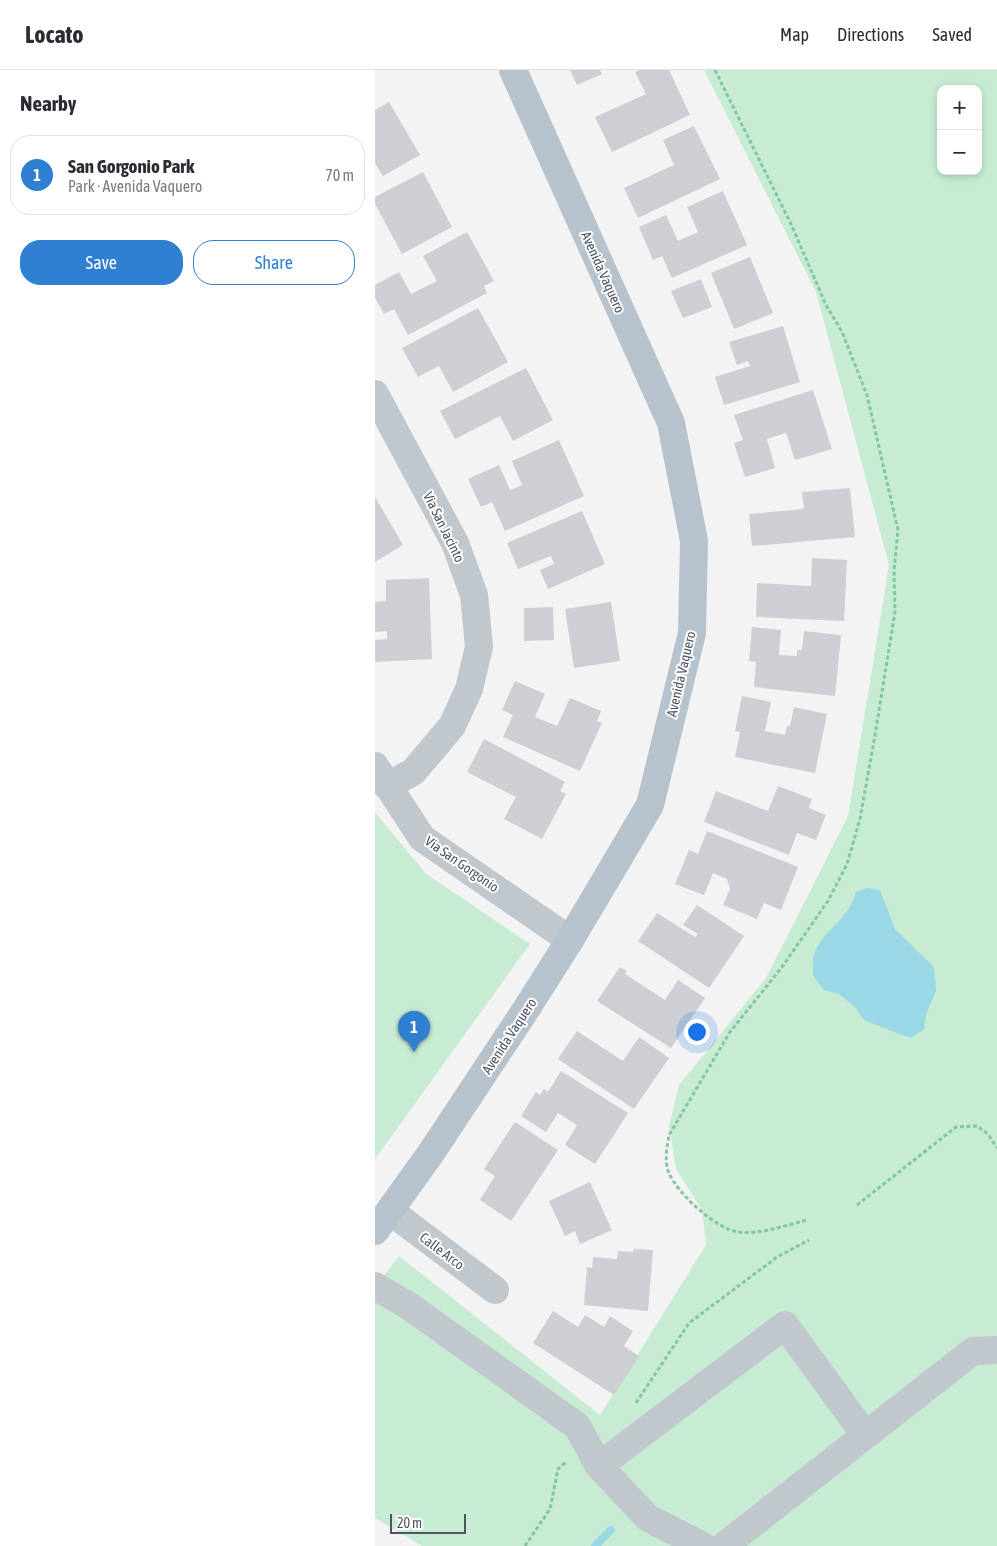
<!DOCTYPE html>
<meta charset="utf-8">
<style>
body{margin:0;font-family:"Asap Condensed",sans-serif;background:#f7f7f7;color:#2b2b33}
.controls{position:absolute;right:15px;top:15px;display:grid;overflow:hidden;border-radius:10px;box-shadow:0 2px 8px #0003}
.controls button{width:45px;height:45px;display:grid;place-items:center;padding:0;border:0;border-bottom:1px solid #e1e1e2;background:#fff;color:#2b2b33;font:25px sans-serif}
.scale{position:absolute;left:15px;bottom:12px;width:76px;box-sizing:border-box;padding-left:5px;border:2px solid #4c565e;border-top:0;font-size:14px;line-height:18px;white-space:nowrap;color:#4c565e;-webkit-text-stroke:4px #fff;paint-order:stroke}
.you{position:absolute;left:321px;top:961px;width:18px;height:18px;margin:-12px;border:4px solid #fff;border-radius:50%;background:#1a73e8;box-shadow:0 0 0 8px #1a73e833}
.badge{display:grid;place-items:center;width:32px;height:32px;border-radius:50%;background:#2f7fd2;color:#fff;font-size:16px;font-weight:700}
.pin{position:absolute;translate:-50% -41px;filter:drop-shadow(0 1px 2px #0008)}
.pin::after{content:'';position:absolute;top:26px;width:18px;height:15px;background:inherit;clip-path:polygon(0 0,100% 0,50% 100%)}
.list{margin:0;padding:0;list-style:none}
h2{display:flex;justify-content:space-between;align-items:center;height:65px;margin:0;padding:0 20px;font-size:21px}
h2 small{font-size:16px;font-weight:400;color:#7c7c81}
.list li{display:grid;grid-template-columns:32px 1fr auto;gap:15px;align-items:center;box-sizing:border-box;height:80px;margin:0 10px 10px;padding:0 10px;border:1px solid #e1e1e2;border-radius:20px}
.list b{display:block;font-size:19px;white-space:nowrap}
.list p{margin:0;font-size:16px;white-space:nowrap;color:#7c7c81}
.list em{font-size:16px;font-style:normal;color:#7c7c81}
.actions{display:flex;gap:10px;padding:15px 20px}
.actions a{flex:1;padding:11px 0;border:1px solid #2f7fd2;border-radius:20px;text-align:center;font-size:18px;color:#2f7fd2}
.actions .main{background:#2f7fd2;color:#fff}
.map{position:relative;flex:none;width:622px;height:1476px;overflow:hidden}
header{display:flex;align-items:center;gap:30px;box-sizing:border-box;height:70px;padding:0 25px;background:#fff;border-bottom:1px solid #e1e1e2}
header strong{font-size:24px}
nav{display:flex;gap:28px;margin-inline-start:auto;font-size:18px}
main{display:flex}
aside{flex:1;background:#fff}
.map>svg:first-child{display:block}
</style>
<header>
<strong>Locato</strong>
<nav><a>Map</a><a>Directions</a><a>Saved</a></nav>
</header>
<main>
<aside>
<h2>Nearby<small></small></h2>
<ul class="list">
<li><span class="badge">1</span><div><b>San Gorgonio Park</b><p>Park · Avenida Vaquero</p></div><em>70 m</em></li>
</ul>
<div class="actions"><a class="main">Save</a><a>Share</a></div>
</aside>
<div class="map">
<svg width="622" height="1476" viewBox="0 0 622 1476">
<rect width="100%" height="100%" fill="#f4f3f3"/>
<g fill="#c7ecd3" fill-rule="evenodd">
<path d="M329 0H622V1476H47L0 1448V1217L24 1186 225 1345 331 1175 327 1140 301 1099 294 1056 304 1015 391 908 473 746 514 495 441 222ZM566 19H603V101H566Z"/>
<polygon points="0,742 51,804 155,874 0,1089"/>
</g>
<path fill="#99d8e4" d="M492 818 505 820 520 859 559 897 561 921 551 944 549 960 535 968 489 950 480 937 464 924 449 920 438 906C438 899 437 889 440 882 450 858 474 850 481 822Z"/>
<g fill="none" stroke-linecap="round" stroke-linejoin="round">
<polyline stroke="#99d8e4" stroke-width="8" points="220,1476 236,1460"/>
</g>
<g fill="#cdcfd4">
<polygon points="195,0 225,0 227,4 202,15"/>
<polygon points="265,0 294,0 315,45 237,82 220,47 271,24 260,2"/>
<polygon points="14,32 45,85 8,106 0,93 0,40"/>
<polygon points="319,56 345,109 263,148 249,118 299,95 288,70"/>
<polygon points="48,102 77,157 27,184 0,134 0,127"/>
<polygon points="348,121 372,175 297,208 287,186 278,190 264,157 291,145 303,171 323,162 312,137"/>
<polygon points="92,162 119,211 109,216 112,223 33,265 19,239 9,244 0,228 0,215 24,202 36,224 62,211 48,186"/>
<polygon points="375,187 398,243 359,259 336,203"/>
<polygon points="326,209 337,237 308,248 296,221"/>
<polygon points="103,238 133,292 78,322 64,296 43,307 27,278"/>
<polygon points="408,256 425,312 349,335 340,307 375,296 373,291 362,295 354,272"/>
<polygon points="151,298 178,350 138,371 125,346 80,369 65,341"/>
<polygon points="438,320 457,379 420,390 411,363 392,369 400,398 370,407 359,373 368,370 359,345"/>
<polygon points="184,370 209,426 130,461 117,432 106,437 93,409 124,395 135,420 147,415 137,391"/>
<polygon points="475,418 480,467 377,476 374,444 429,439 427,422"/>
<polygon points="0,427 28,475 0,492"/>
<polygon points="207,441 230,494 173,519 165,500 179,494 176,486 143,499 132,473"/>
<polygon points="437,488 472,490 469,551 381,547 382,513 436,516"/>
<polygon points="54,508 57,589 0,592 0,570 12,569 12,561 0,562 0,532 11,531 11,510"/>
<polygon points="236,532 245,591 199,598 190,539"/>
<polygon points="178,537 179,570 149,571 149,538"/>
<polygon points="377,557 406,560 404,585 422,586 422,580 427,580 429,561 466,565 460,626 379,617 381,592 374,591"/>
<polygon points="140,611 170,624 160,647 182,656 195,628 226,641 222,651 227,653 205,701 128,667 138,645 127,640"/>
<polygon points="367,626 396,632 390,661 410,665 412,656 415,656 419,637 452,644 440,703 360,687 365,662 360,661"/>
<polygon points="109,669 190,712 185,721 191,724 167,769 129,749 141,727 92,702"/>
<polygon points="403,716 437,729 434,738 451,745 441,770 422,763 414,785 329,752 341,721 393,741"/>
<polygon points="332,761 423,797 406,840 389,833 382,849 348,835 355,819 352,809 338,803 329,825 300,814 314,780 323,784"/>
<polygon points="322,835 369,866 334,918 263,871 282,843 320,867 323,864 308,855"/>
<polygon points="245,897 252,901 250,904 290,930 303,910 330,928 296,978 222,931"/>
<polygon points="202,961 248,991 264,967 294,988 259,1039 183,989"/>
<polygon points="186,1001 253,1043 220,1094 190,1075 202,1055 183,1043 171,1062 146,1046 161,1022 165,1025 169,1019 173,1022"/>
<polygon points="140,1052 183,1080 136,1151 105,1130 120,1106 109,1099"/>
<polygon points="215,1112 237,1160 205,1174 200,1161 190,1166 174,1131"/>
<polygon points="259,1179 278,1180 273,1241 209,1235 212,1197 217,1198 218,1187 242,1189 243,1181 258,1182"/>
<polygon points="178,1241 203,1257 210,1245 229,1257 235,1246 258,1261 249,1276 264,1286 239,1325 158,1273"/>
</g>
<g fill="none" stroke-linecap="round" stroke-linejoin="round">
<g stroke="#82c7a1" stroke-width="3" stroke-dasharray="4 2.5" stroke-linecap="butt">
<path d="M340 0 416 154 451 235 467 262 492 325 523 460 519 501 520 542 499 671 485 749 472 794 453 831 407 897 355 962 294 1065C292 1076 289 1092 294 1103 302 1123 341 1159 363 1162 385 1165 411 1155 432 1150"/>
<polyline points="482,1135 581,1057 602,1056 613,1064 622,1078"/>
<polyline points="261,1333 314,1253 402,1187 434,1170"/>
<polyline points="150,1476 175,1439 183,1399 192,1391"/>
</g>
<g stroke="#c0c7cd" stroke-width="28">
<polyline points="0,324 80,473 99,525 104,577 94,619 77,656 38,702 12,716"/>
<polyline points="0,696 47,768 195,870"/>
<polyline points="15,1141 120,1220"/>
<polyline points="0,1216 34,1236 202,1356 224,1396 273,1448 328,1476"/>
<polyline points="224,1396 410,1255 490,1365"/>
<polyline points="349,1476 598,1281 622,1280"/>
</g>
<polyline stroke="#b6c3cd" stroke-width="28" points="0,1161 56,1083 150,941 195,870 275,735 317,563 319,471 296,353 138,0"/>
</g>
<g text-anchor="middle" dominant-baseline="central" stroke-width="4" stroke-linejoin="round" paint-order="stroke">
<g font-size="14" fill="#4c565e" stroke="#fff">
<text transform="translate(228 202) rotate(66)">Avenida Vaquero</text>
<text transform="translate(69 457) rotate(64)">Via San Jacinto</text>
<text transform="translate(306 604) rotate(-77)">Avenida Vaquero</text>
<text transform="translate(87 794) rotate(35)">Via San Gorgonio</text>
<text transform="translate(134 966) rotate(-57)">Avenida Vaquero</text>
<text transform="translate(67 1181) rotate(37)">Calle Arco</text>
</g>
</g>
</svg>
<div class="controls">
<button>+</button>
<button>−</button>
</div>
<div class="scale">20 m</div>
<div class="you"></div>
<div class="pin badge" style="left:39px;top:982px">1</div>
</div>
</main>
